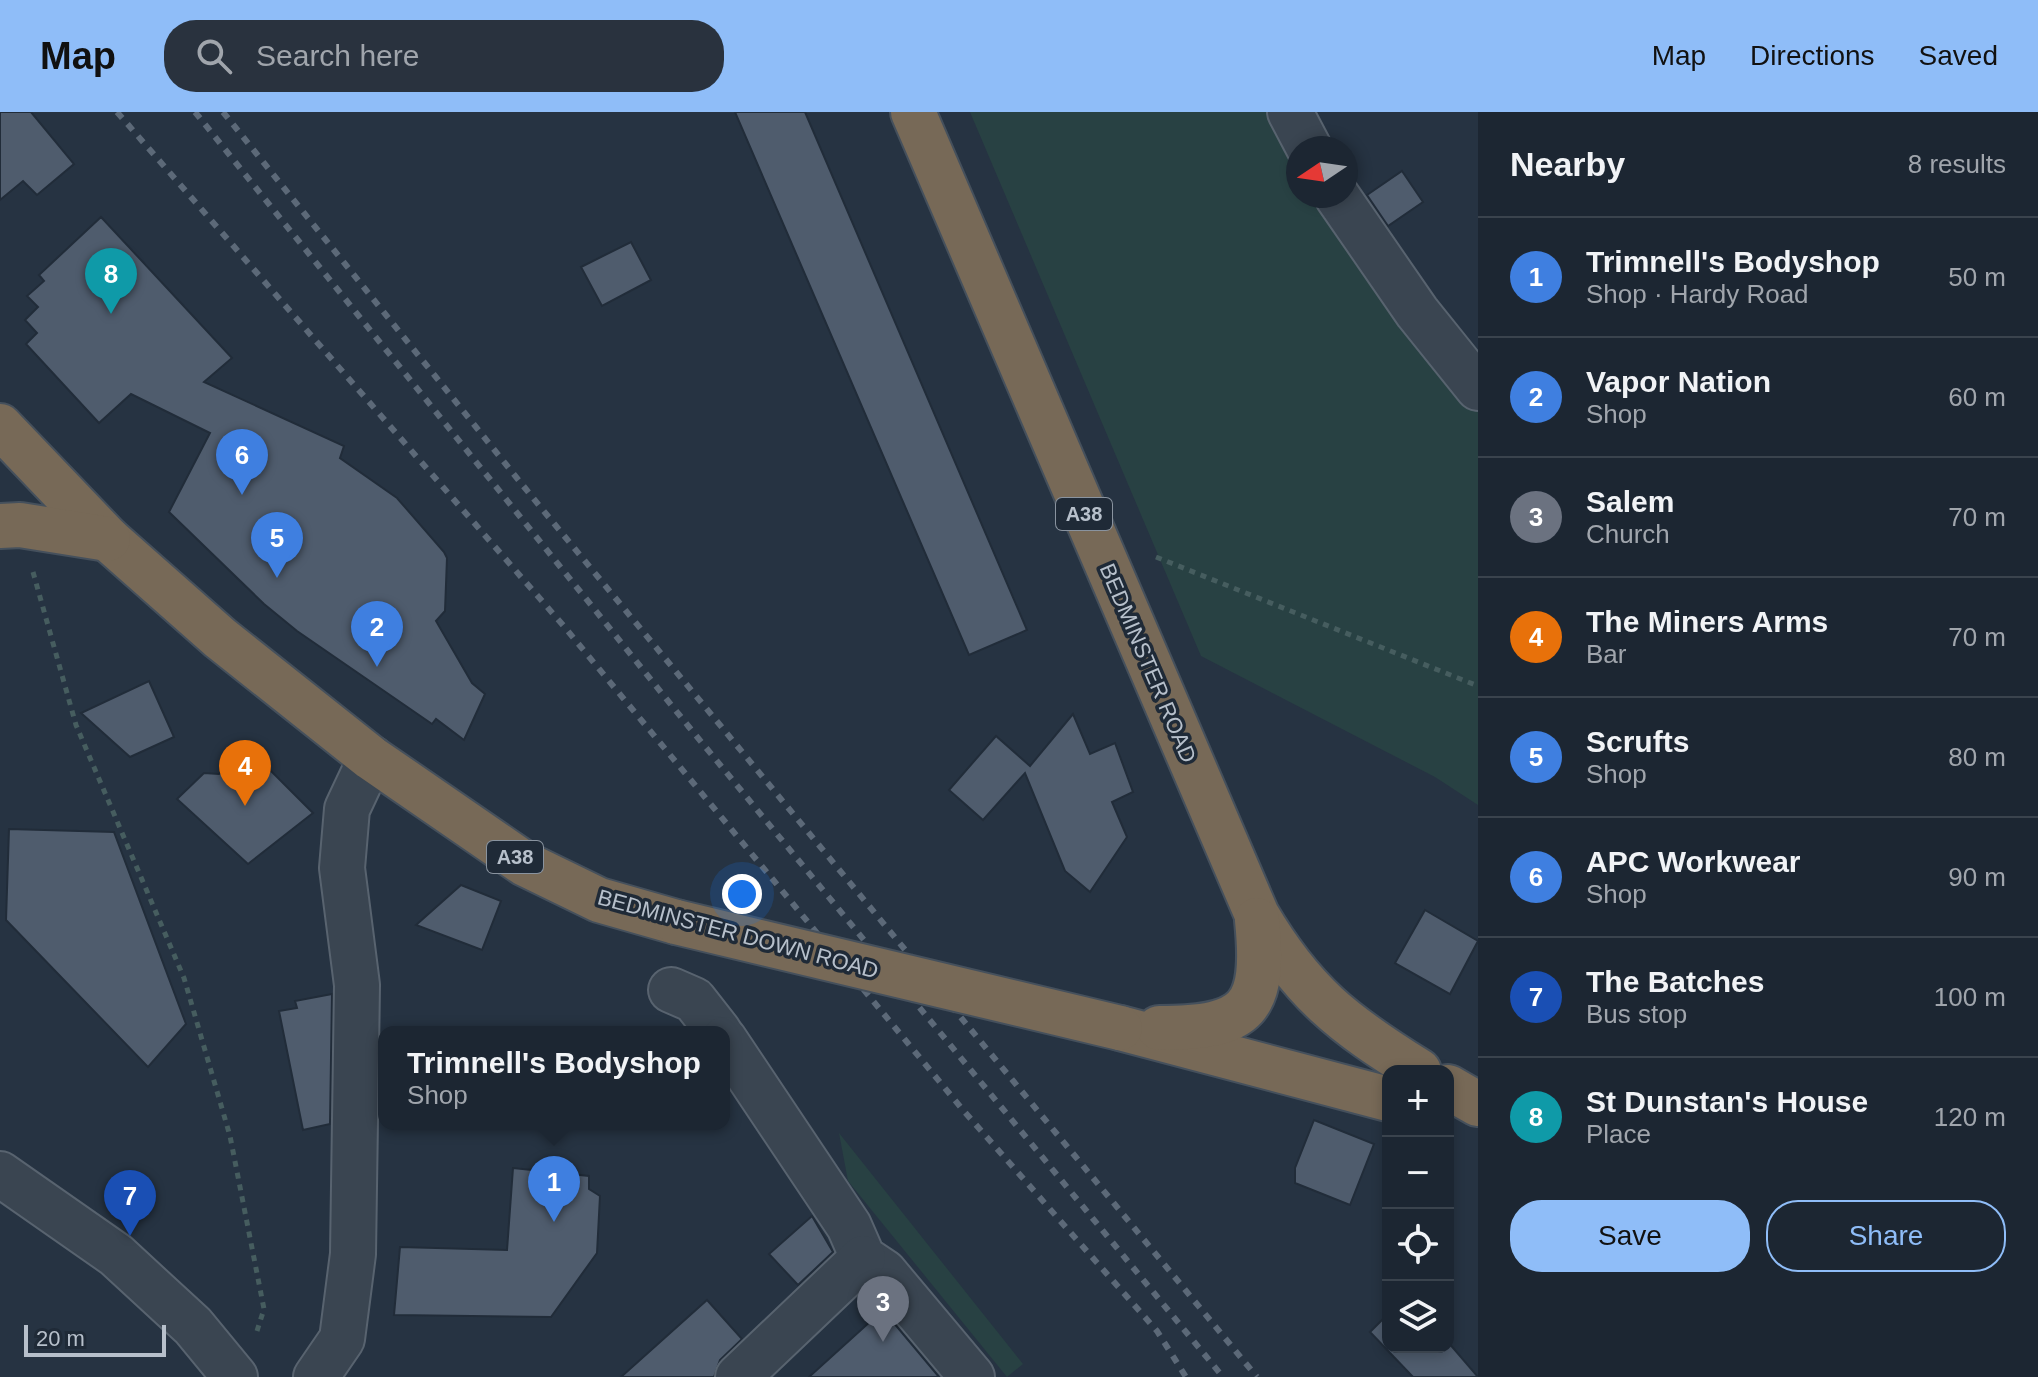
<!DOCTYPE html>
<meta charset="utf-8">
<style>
body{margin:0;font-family:Helvetica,sans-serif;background:#29323e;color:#f1f3f6}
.controls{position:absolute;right:24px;bottom:24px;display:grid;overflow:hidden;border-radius:16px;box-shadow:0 4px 12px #0003}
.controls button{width:72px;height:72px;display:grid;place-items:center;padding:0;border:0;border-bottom:2px solid #3a434d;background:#1c2632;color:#f1f3f6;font:40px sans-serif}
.compass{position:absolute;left:1286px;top:24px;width:72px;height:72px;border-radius:50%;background:#1c2632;box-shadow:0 4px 12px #0003;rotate:257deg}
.scale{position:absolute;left:24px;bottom:20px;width:142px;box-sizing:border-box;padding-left:8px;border:4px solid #b7c0cb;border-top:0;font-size:22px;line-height:28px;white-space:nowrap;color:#b7c0cb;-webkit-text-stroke:6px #1f2a37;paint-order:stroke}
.you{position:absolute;left:742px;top:782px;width:28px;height:28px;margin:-20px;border:6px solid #fff;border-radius:50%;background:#1a73e8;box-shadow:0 0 0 12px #1a73e833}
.badge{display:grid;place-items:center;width:52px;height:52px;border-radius:50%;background:#8fbdf8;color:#fff;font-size:26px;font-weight:700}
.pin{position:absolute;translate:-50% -66px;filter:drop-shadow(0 2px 4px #0008)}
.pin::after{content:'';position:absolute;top:42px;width:28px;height:24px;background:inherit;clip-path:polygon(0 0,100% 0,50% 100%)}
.popup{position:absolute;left:378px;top:914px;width:352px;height:104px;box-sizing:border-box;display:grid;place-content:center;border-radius:16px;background:#1c2632;filter:drop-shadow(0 2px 6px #0005);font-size:26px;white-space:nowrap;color:#a0a5ac}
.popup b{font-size:30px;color:#f1f3f6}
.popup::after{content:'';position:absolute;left:50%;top:100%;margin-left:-16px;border:16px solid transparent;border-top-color:#1c2632}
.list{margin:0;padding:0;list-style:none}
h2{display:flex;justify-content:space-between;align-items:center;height:104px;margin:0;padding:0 32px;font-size:34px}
h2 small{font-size:26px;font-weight:400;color:#a0a5ac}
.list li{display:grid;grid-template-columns:52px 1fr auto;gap:24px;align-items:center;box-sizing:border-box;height:120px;padding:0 32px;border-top:2px solid #3a434d}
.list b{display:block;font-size:30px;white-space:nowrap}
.list p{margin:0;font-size:26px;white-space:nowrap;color:#a0a5ac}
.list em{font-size:26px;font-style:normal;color:#a0a5ac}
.actions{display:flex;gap:16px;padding:24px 32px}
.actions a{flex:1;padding:18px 0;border:2px solid #8fbdf8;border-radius:32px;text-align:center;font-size:28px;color:#8fbdf8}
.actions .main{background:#8fbdf8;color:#111}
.icon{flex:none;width:44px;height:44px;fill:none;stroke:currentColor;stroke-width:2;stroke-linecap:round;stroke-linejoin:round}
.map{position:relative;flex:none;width:1478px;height:1265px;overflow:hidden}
header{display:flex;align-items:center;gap:48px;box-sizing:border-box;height:112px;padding:0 40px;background:#8fbdf8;color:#111}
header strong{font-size:38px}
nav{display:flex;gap:44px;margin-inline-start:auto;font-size:28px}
.search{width:560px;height:72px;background:#29323e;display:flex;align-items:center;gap:20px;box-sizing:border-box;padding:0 28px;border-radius:32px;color:#a0a5ac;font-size:30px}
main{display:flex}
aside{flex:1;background:#1c2632}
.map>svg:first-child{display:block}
</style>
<header>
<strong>Map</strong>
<div class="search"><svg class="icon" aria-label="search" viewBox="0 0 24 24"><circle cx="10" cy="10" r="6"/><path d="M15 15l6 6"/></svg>Search here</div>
<nav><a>Map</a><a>Directions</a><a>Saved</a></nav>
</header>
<main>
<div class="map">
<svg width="1478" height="1265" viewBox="0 0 1478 1265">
<rect width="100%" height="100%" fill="#263342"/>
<g fill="#284143">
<polygon points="970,0 1282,0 1298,43 1298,84 1324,84 1478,284 1478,693 1435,665 1201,544"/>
<polygon points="839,1021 1023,1252 1007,1265 848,1069"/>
</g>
<g fill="#4f5c6d" stroke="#212c39" stroke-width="2">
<polygon points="0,0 31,0 74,52 37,83 23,69 0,88"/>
<polygon points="735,0 805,0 1027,518 969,543"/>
<polygon points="1402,59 1423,90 1388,114 1367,83"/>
<polygon points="101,105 232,246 204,270 344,334 340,346 397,386 444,440 447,446 445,499 436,509 472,571 485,582 464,628 436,607 432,612 297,519 264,492 169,400 210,321 131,282 99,311 26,232 37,221 25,208 38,195 27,184 44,169 39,163"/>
<polygon points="631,130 651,168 602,194 581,155"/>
<polygon points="149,569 174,625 130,645 81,601"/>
<polygon points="1073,602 1090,642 1115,631 1133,680 1112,690 1127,725 1090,780 1065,759 1025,661 983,708 949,678 996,624 1030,654"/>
<polygon points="247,635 313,701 248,752 177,687 204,661 219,662"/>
<polygon points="9,717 114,720 186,912 148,955 6,808"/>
<polygon points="461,773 501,789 482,838 416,813"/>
<polygon points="1425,798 1478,829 1450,882 1395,851"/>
<polygon points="332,882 330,1012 303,1018 279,899 297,896 295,889"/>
<polygon points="1314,1008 1374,1032 1350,1093 1295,1071 1295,1056"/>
<polygon points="513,1056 589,1064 589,1077 600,1084 597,1141 551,1205 394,1203 400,1135 507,1138"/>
<polygon points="812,1104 833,1140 798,1173 769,1142"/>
<polygon points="707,1188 742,1227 720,1248 714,1265 621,1265"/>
<polygon points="883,1198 939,1265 809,1265"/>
<polygon points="1388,1202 1388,1235 1448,1235 1448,1230 1478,1265 1413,1265 1370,1220"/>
</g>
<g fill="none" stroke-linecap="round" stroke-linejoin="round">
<g stroke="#58636f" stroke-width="48">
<g id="minor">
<polyline points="1290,0 1309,36"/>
<polyline points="1337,84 1417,200 1478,276"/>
<polyline points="671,878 694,888 719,920"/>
<polyline points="724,927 849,1114 863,1146 884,1160 972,1265"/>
<polyline points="0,1062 116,1143 193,1214 235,1265"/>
<polyline points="316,1265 342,1227 353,1142 357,873 342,756 347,697 371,646"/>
<polyline points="738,1265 863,1146"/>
</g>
</g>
<g stroke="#45505c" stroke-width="48">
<g id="highway">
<path d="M913 0 1257 803C1303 881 1343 912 1419 959"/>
<polyline points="0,314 108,427 220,526 371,646 525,752 599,788 676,810"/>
<polyline points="0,414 20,413 108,427"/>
<polyline points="1120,916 1388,987"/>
<path d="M1159 916C1249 916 1266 897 1257 808"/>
<polyline points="1448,975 1478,992"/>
</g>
</g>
<g stroke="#465d5f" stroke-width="5" stroke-dasharray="6 6" stroke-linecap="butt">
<polyline points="1156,445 1478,574"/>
<polyline points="33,460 76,613 184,866 230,1024 264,1197 257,1219"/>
</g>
<use href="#minor" stroke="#3a4551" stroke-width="44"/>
<use href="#highway" stroke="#776957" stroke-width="44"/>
<g stroke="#5c6978" stroke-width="6" stroke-dasharray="8 8" stroke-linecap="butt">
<polyline points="117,0 562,512 963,998 1157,1219 1186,1265"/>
<polyline points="195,0 689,615 1223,1265"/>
<polyline points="223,0 533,386 1257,1265"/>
</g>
<g stroke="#45505c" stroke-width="48" stroke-linecap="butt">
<polyline id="highway-bridge" points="676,810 1120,916"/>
</g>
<use href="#highway-bridge" stroke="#776957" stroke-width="44"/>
</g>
<g text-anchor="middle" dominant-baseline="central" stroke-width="7" stroke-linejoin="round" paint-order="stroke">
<g fill="#1f2a37" stroke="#89939f" stroke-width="2">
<rect x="1056" y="386" width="56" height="32" rx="6"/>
<rect x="487" y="729" width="56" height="32" rx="6"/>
</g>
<g font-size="20" font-weight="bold" fill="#b7c0cb">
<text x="1084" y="402">A38</text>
<text x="515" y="745">A38</text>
</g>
<g font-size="22" fill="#b7c0cb" stroke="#1f2a37">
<text transform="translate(1148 551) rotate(67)">BEDMINSTER ROAD</text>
<text transform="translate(738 822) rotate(15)">BEDMINSTER DOWN ROAD</text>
</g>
</g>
</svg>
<div class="controls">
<button>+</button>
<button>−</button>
<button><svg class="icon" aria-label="locate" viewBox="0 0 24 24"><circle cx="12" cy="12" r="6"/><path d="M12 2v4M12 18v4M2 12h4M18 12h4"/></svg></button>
<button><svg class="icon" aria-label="layers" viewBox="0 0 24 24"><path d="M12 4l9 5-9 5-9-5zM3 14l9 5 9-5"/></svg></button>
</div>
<svg class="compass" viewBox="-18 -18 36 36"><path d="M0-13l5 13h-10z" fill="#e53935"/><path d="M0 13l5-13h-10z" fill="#a0a5ac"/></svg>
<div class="scale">20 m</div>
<div class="you"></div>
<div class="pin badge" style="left:554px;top:1110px;background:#3f7fe0">1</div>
<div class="popup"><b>Trimnell's Bodyshop</b>Shop</div>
<div class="pin badge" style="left:377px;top:555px;background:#3f7fe0">2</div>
<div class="pin badge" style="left:883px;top:1230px;background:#6b7280">3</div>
<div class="pin badge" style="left:245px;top:694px;background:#e8710a">4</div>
<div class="pin badge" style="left:277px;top:466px;background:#3f7fe0">5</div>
<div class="pin badge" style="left:242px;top:383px;background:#3f7fe0">6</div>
<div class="pin badge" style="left:130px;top:1124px;background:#1a4fb4">7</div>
<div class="pin badge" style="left:111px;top:202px;background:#0f9aa8">8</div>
</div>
<aside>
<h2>Nearby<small>8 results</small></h2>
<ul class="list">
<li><span class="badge" style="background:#3f7fe0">1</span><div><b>Trimnell's Bodyshop</b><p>Shop · Hardy Road</p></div><em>50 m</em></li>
<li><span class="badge" style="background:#3f7fe0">2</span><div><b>Vapor Nation</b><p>Shop</p></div><em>60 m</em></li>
<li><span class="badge" style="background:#6b7280">3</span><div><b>Salem</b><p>Church</p></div><em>70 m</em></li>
<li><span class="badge" style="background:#e8710a">4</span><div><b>The Miners Arms</b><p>Bar</p></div><em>70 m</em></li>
<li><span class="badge" style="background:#3f7fe0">5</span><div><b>Scrufts</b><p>Shop</p></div><em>80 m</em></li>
<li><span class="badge" style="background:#3f7fe0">6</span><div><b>APC Workwear</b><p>Shop</p></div><em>90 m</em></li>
<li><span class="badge" style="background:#1a4fb4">7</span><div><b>The Batches</b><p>Bus stop</p></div><em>100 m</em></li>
<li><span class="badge" style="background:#0f9aa8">8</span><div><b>St Dunstan's House</b><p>Place</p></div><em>120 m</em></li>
</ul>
<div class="actions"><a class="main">Save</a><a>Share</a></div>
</aside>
</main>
